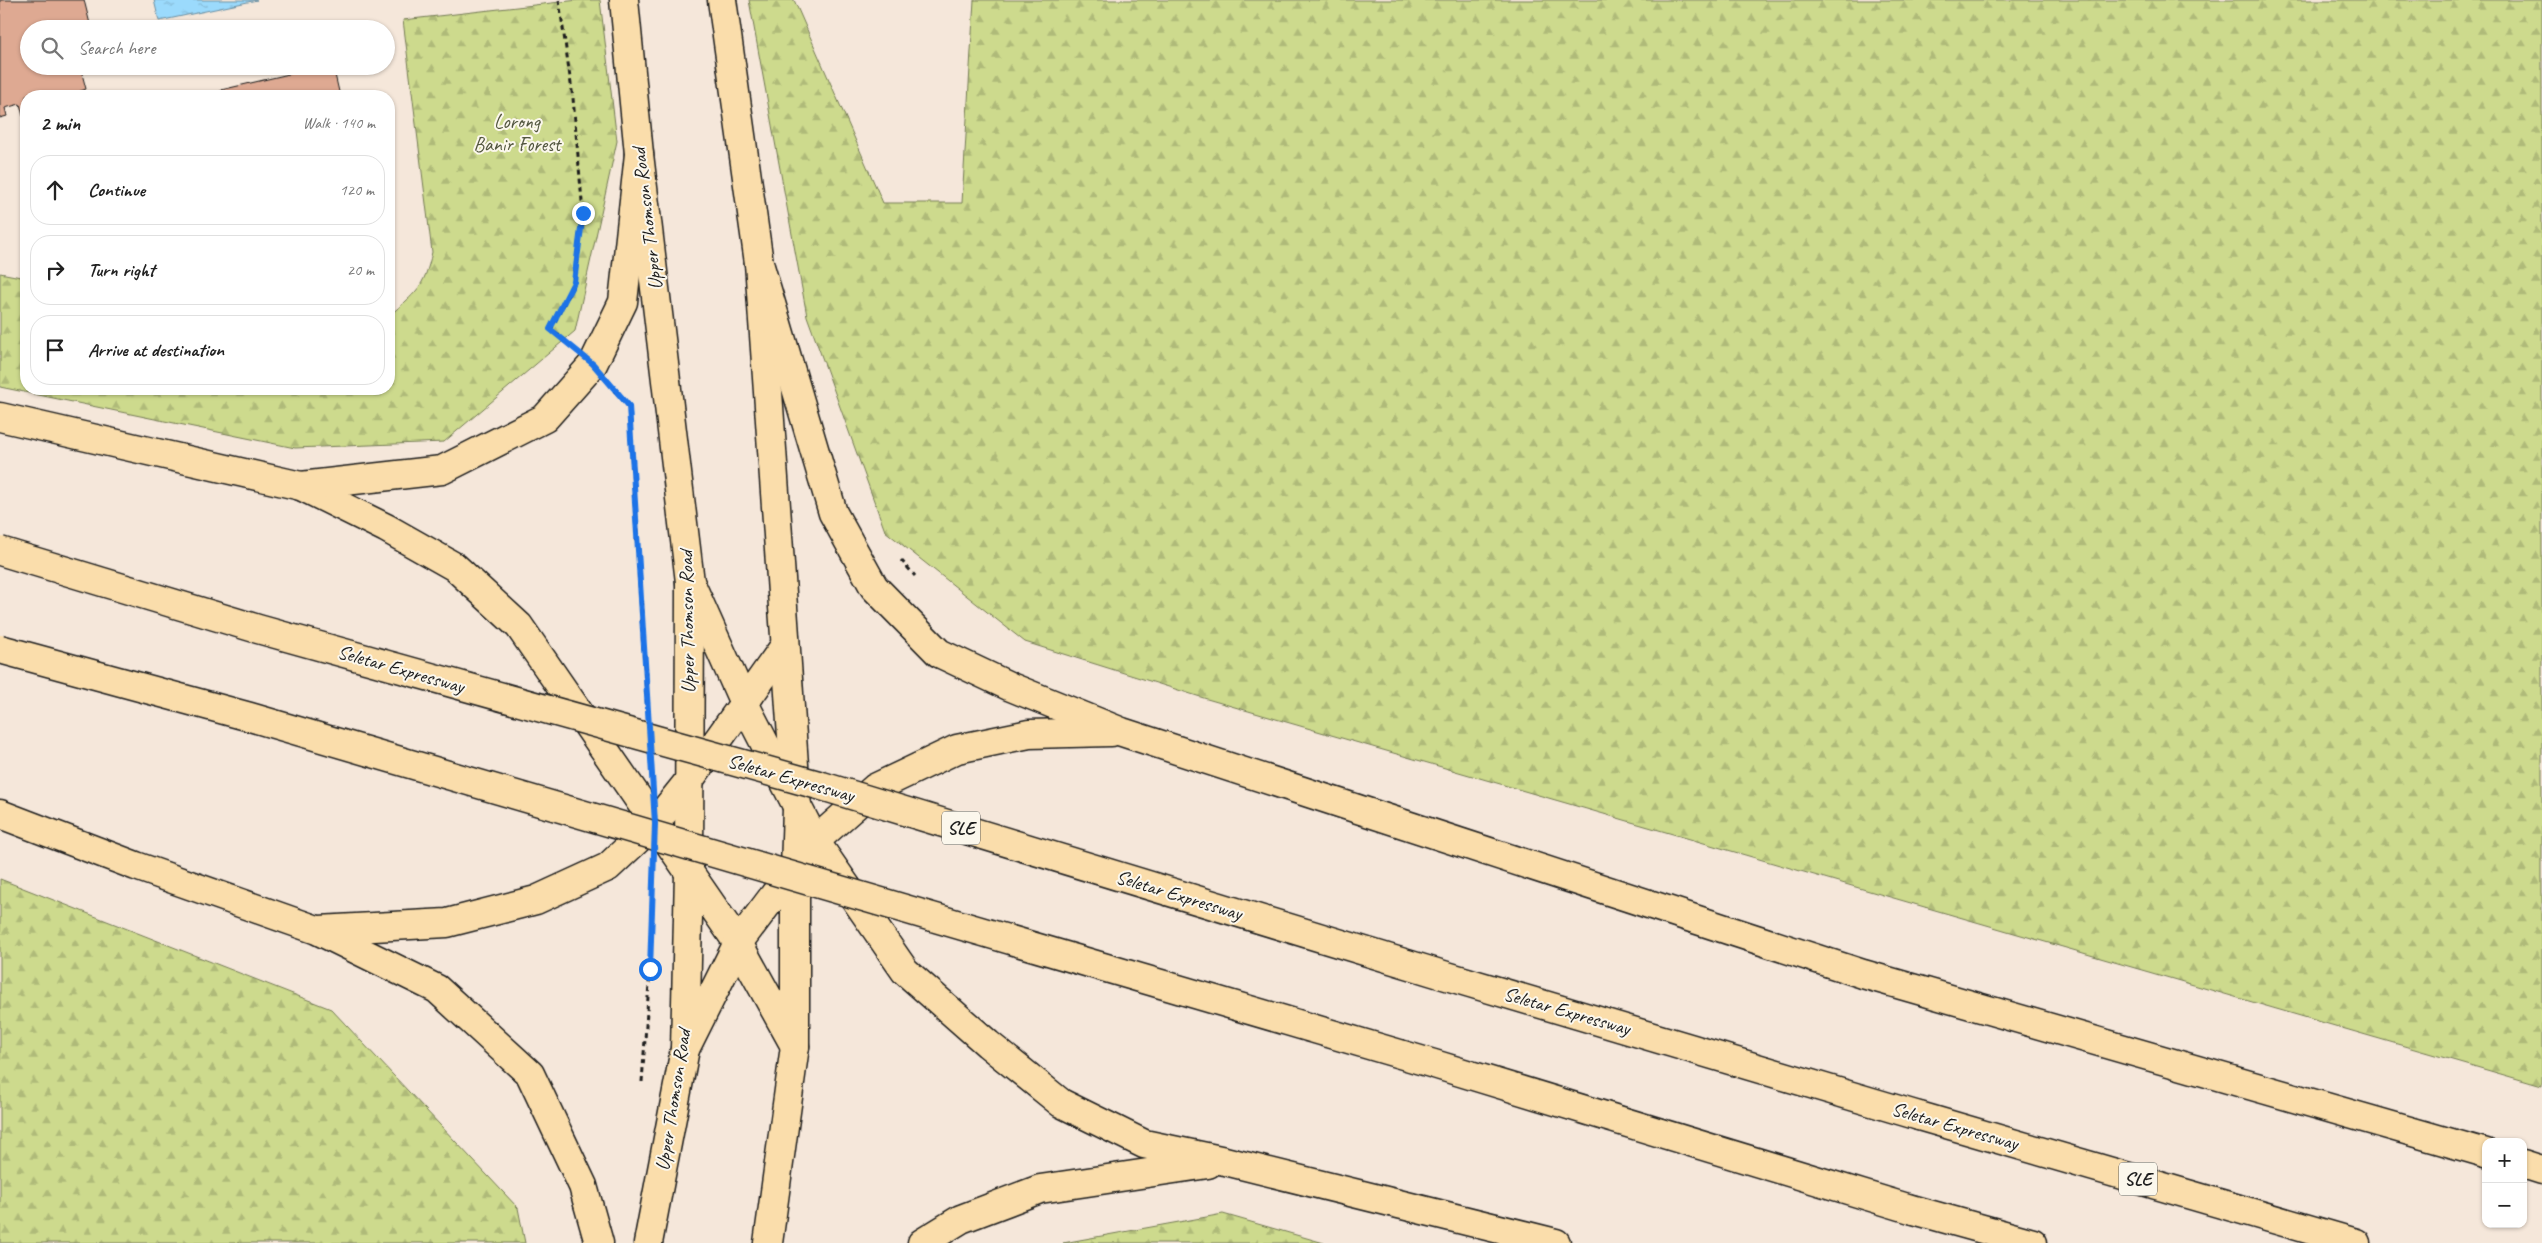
<!DOCTYPE html>
<meta charset="utf-8">
<style>
body{margin:0;font-family:Caveat,sans-serif;background:#f6f6f6;color:#222}
.controls{position:absolute;right:15px;bottom:15px;display:grid;overflow:hidden;border-radius:10px;box-shadow:0 1px 4px #0004}
.controls button{width:45px;height:45px;display:grid;place-items:center;padding:0;border:0;border-bottom:1px solid #e0e0e0;background:#fff;color:#222;font:25px sans-serif}
.stop{position:absolute;width:15px;height:15px;margin:-11px;border:4px solid #1a73e8;border-radius:50%;background:#fff}
.stop.end{background:#1a73e8;border-color:#fff;box-shadow:0 1px 5px #0008}
.list{margin:0;padding:0;list-style:none}
h2{display:flex;justify-content:space-between;align-items:center;height:65px;margin:0;padding:0 20px;font-size:21px}
h2 small{font-size:16px;font-weight:400;color:#767676}
.list li{display:grid;grid-template-columns:32px 1fr auto;gap:15px;align-items:center;box-sizing:border-box;height:70px;margin:0 10px 10px;padding:0 10px;border:1px solid #e0e0e0;border-radius:20px}
.list b{display:block;font-size:19px;white-space:nowrap}
.list em{font-size:16px;font-style:normal;color:#767676}
.icon{flex:none;width:28px;height:28px;fill:none;stroke:currentColor;stroke-width:2;stroke-linecap:round;stroke-linejoin:round}
.map{position:relative;flex:none;width:2542px;height:1243px;overflow:hidden}
.search{position:absolute;background:#fff;box-shadow:0 1px 4px #0004;left:20px;top:20px;width:375px;height:55px;display:flex;align-items:center;gap:12px;box-sizing:border-box;padding:0 18px;border-radius:28px;color:#767676;font-size:19px}
.panel{position:absolute;background:#fff;box-shadow:0 1px 4px #0004;left:20px;top:90px;width:375px;height:305px;border-radius:20px}
.map>svg:first-child{display:block}
</style>
<div class="map">
<svg width="2542" height="1243" viewBox="0 0 2542 1243">
<defs>
<pattern id="forest-firs" width="22" height="20" patternUnits="userSpaceOnUse" patternTransform="scale(1.25)"><rect width="22" height="20" fill="#cdda8d"/><path d="M5 1l3.5 6h-7zM16 11l3.5 6h-7z" fill="#afba79"/></pattern>
<pattern id="water-ripples" width="26" height="14" patternUnits="userSpaceOnUse" patternTransform="scale(1.25)"><rect width="26" height="14" fill="#9bdafc"/><path d="M2 4q2-2 4 0t4 0M15 11q2-2 4 0t4 0" fill="none" stroke="#85bad7"/></pattern>
</defs>
<rect width="100%" height="100%" fill="#f5e7da"/>
<filter id="ink" filterUnits="userSpaceOnUse"><feTurbulence type="fractalNoise" baseFrequency=".02" numOctaves="2"/><feDisplacementMap in="SourceGraphic" scale="10" xChannelSelector="R" yChannelSelector="G"/><feConvolveMatrix kernelMatrix="1 2 1 2 8 2 1 2 1" color-interpolation-filters="sRGB"/></filter>
<g filter="url(#ink)">
<g fill="url(#forest-firs)" stroke="#747b54">
<path d="M578 0H600L617 141 575 331 444 442 295 448 0 387V273L26 278V389H389V316C416 292 424 289 432 252L403 20Z"/>
<polygon points="749,0 794,0 883,203 962,203 974,0 2542,0 2542,1086 1207,699 1025,642 885,531 807,316"/>
<polygon points="0,879 331,1009 518,1208 525,1243 0,1243"/>
<polygon points="1223,1214 1324,1243 1063,1243"/>
</g>
<polygon fill="url(#water-ripples)" stroke="#688ea2" points="154,0 257,0 159,21"/>
<g fill="#dea992" stroke="#1c1c1c">
<polygon points="0,0 84,0 90,24 72,28 70,23 55,26 56,29 29,29 29,66 80,66 86,89 78,92 79,96 26,96 26,115 23,116 20,104 5,108 7,116 0,118"/>
<polygon points="323,66 333,66 340,96 222,96 221,90"/>
</g>
<g fill="none" stroke-linecap="round" stroke-linejoin="round">
<g stroke="#1c1c1c" stroke-width="31">
<g id="primary">
<polyline points="624,0 639,154 690,582 689,872 685,1049 648,1243"/>
<polyline points="722,0 759,263 797,808 795,869 795,1046 768,1243"/>
</g>
</g>
<g stroke="#1c1c1c" stroke-width="31">
<g id="motorway">
<polyline points="759,263 833,513 874,587 939,653 1011,687 1122,732 1863,974 2486,1153"/>
<polyline points="0,417 301,486 386,528 455,567 519,626 738,943 795,1046"/>
<polyline points="301,486 442,470 545,418 593,364 623,302 639,154"/>
<polyline points="690,582 744,703 815,841 905,971 988,1044 1061,1103 1144,1144 1225,1161 1556,1243"/>
<polyline points="0,814 136,866 317,930 437,989 530,1074 583,1186 599,1243"/>
<polyline points="319,930 447,923 536,900 608,867 655,823 688,782 784,647"/>
<polyline points="685,1049 738,943 815,841 875,788 957,749 1029,734 1111,732"/>
<polyline points="1919,1116 2356,1243"/>
<polyline points="2523,1164 2542,1170"/>
<polyline points="1914,1210 2033,1243"/>
<polyline points="922,1243 961,1219 1040,1189 1208,1164"/>
</g>
</g>
<g stroke="#1c1c1c" stroke-width="3" stroke-dasharray="5 4" stroke-linecap="butt">
<polyline points="559,0 573,98 583,213 574,282 551,329 566,342"/>
<polyline points="615,390 629,406 647,703"/>
<polyline points="901,560 915,576"/>
<polyline points="642,1082 650,969"/>
</g>
<use href="#primary" stroke="#faddab" stroke-width="28"/>
<use href="#motorway" stroke="#faddab" stroke-width="28"/>
<g stroke="#1c1c1c" stroke-width="31" stroke-linecap="butt">
<g id="motorway-bridge">
<polyline points="0,551 258,629 822,786 1440,974 1919,1116"/>
<polyline points="0,649 250,717 1434,1064 1914,1210"/>
</g>
</g>
<use href="#motorway-bridge" stroke="#faddab" stroke-width="28"/>
</g>
</g>
<g fill="none" stroke-linecap="round" stroke-linejoin="round" filter="url(#ink)">
<polyline stroke="#1a73e8" stroke-width="6" points="583,213 574,282 550,329 593,364 629,406 655,823 650,969"/>
</g>
<g text-anchor="middle" dominant-baseline="central" stroke-width="4" stroke-linejoin="round" paint-order="stroke">
<g fill="#fbf7ec" stroke="#5f5e5a" stroke-width="1">
<rect x="942" y="811.5" width="38" height="33" rx="4"/>
<rect x="2119" y="1162.5" width="38" height="33" rx="4"/>
</g>
<g font-size="19" font-weight="bold" fill="#1c1c1c">
<text x="961" y="828">SLE</text>
<text x="2138" y="1179">SLE</text>
</g>
<g font-size="20" fill="#51553e" stroke="#fbf7ec">
<text x="517" y="121">Lorong<tspan x="517" dy="23">Banir Forest</tspan></text>
</g>
<g font-size="20" fill="#1c1c1c" stroke="#fbf7ec">
<text transform="translate(647 219) rotate(-97)">Upper Thomson Road</text>
<text transform="translate(687 622) rotate(-91)">Upper Thomson Road</text>
<text transform="translate(401 669) rotate(16)">Seletar Expressway</text>
<text transform="translate(791 778) rotate(16)">Seletar Expressway</text>
<text transform="translate(1179 895) rotate(17)">Seletar Expressway</text>
<text transform="translate(1567 1011) rotate(16)">Seletar Expressway</text>
<text transform="translate(673 1100) rotate(-81)">Upper Thomson Road</text>
<text transform="translate(1955 1126) rotate(16)">Seletar Expressway</text>
</g>
</g>
</svg>
<div class="controls">
<button>+</button>
<button>−</button>
</div>
<div class="stop" style="left:650px;top:969px"></div>
<div class="stop end" style="left:583px;top:213px"></div>
<div class="search"><svg class="icon" aria-label="search" viewBox="0 0 24 24"><circle cx="10" cy="10" r="6"/><path d="M15 15l6 6"/></svg>Search here</div>
<section class="panel">
<h2>2 min<small>Walk · 140 m</small></h2>
<ul class="list">
<li><svg class="icon" aria-label="ahead" viewBox="0 0 24 24"><path d="M12 20V5M6 11l6-6 6 6"/></svg><div><b>Continue</b></div><em>120 m</em></li>
<li><svg class="icon" aria-label="right" viewBox="0 0 24 24"><path d="M7 20v-9h11M14 6l5 5-5 5"/></svg><div><b>Turn right</b></div><em>20 m</em></li>
<li><svg class="icon" aria-label="arrive" viewBox="0 0 24 24"><path d="M6 21V4h12l-3 4 3 4H6"/></svg><div><b>Arrive at destination</b></div></li>
</ul>
</section>
</div>
